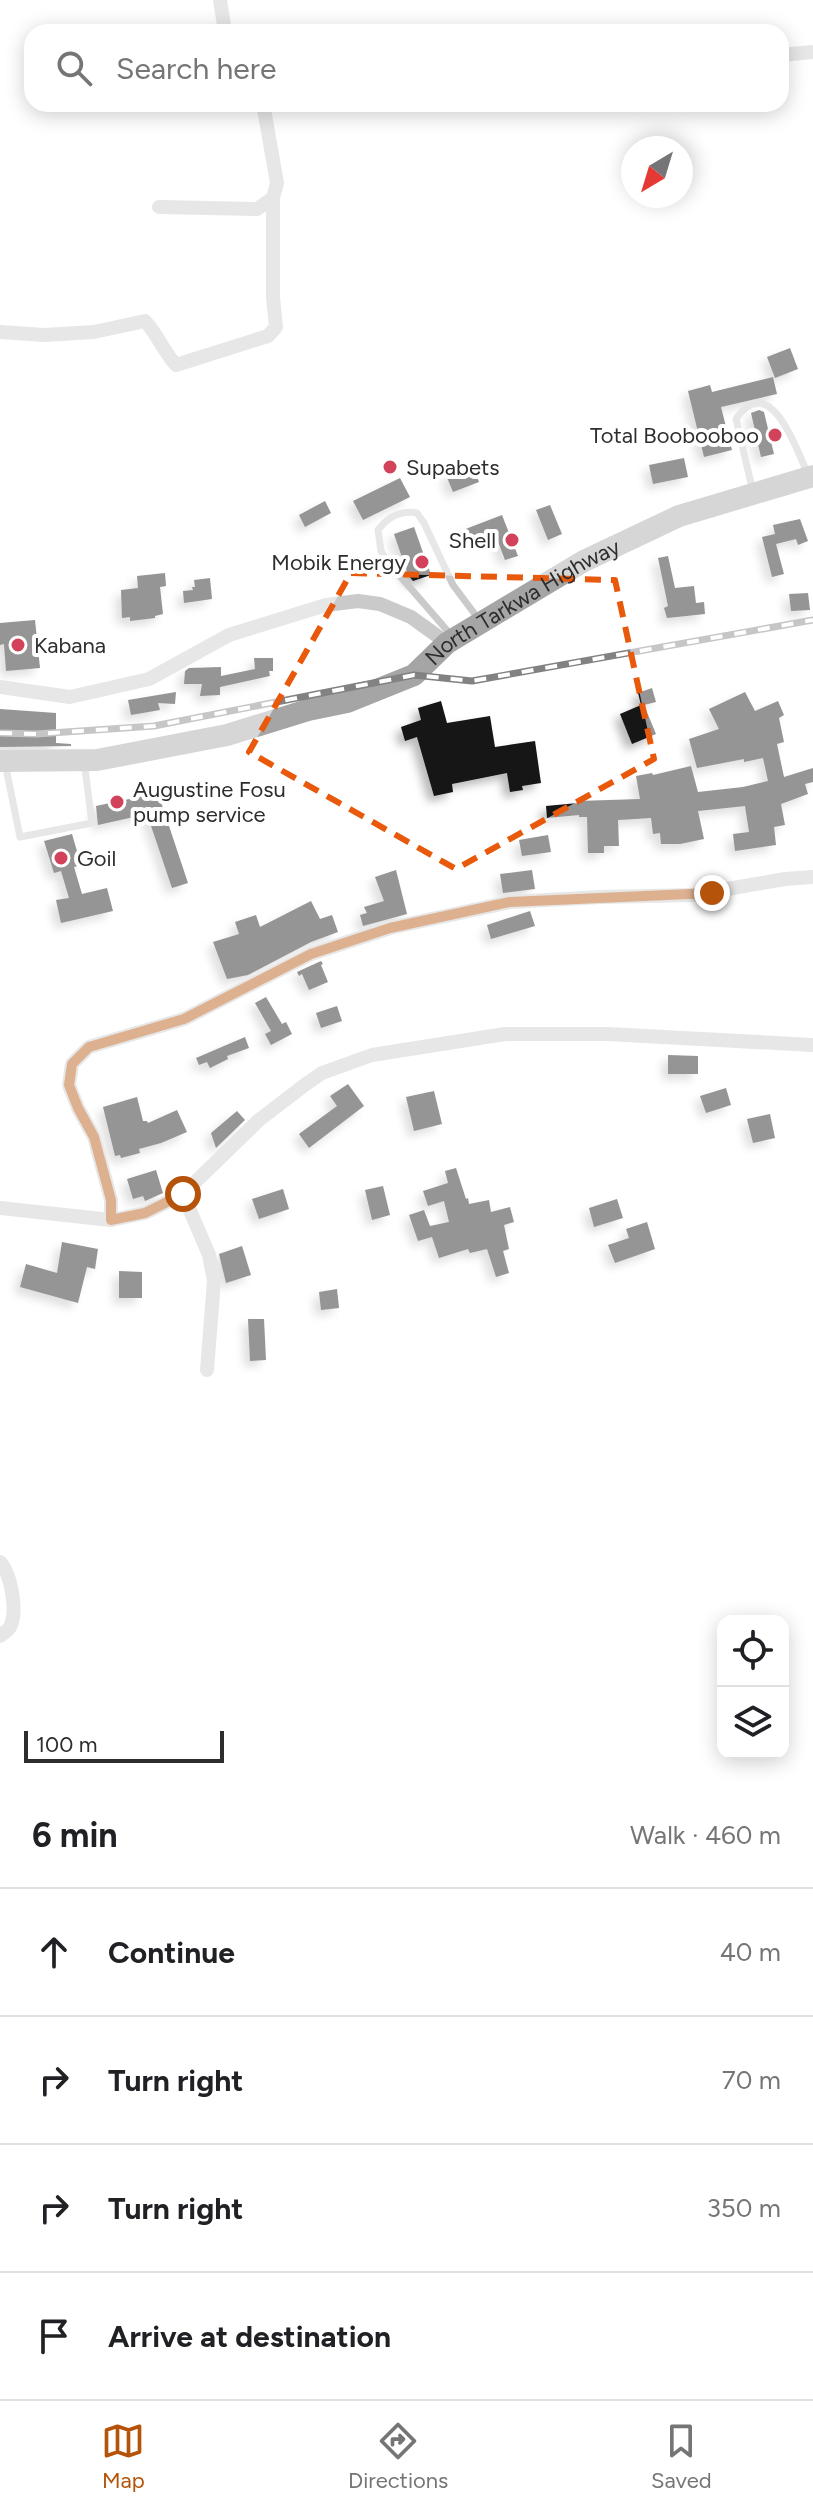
<!DOCTYPE html>
<meta charset="utf-8">
<style>
body{margin:0;font-family:Figtree,sans-serif;background:#f2f2f2;color:#202124}
.controls{position:absolute;right:24px;bottom:24px;display:grid;overflow:hidden;border-radius:16px;box-shadow:0 4px 20px #0003}
.controls button{width:72px;height:72px;display:grid;place-items:center;padding:0;border:0;border-bottom:2px solid #e0e0e0;background:#fff;color:#202124;font:40px sans-serif}
.compass{position:absolute;left:621px;top:136px;width:72px;height:72px;border-radius:50%;background:#fff;box-shadow:0 4px 20px #0003;rotate:218deg}
.scale{position:absolute;left:24px;bottom:20px;width:200px;box-sizing:border-box;padding-left:8px;border:4px solid #2d2d2d;border-top:0;font-size:22px;line-height:28px;white-space:nowrap;color:#2d2d2d;-webkit-text-stroke:6px #fff;paint-order:stroke}
.stop{position:absolute;width:24px;height:24px;margin:-18px;border:6px solid #b45309;border-radius:50%;background:#fff}
.stop.end{background:#b45309;border-color:#fff;box-shadow:0 2px 8px #0008}
.list{margin:0;padding:0;list-style:none}
h2{display:flex;justify-content:space-between;align-items:center;height:104px;margin:0;padding:0 32px;font-size:34px}
h2 small{font-size:26px;font-weight:400;color:#757577}
.list li{display:grid;grid-template-columns:52px 1fr auto;gap:24px;align-items:center;box-sizing:border-box;height:128px;padding:0 32px;border-top:2px solid #e0e0e0}
.list b{display:block;font-size:30px;white-space:nowrap}
.list em{font-size:26px;font-style:normal;color:#757577}
.icon{flex:none;width:44px;height:44px;fill:none;stroke:currentColor;stroke-width:2;stroke-linecap:round;stroke-linejoin:round}
.map{position:relative;flex:none;width:813px;height:1783px;overflow:hidden}
.search{position:absolute;background:#fff;box-shadow:0 4px 20px #0003;left:24px;right:24px;top:24px;height:88px;display:flex;align-items:center;gap:20px;box-sizing:border-box;padding:0 28px;border-radius:24px;color:#757577;font-size:30px}
.sheet{height:616px;background:#fff}
nav{display:flex;justify-content:space-around;align-items:center;box-sizing:border-box;height:112px;border-top:2px solid #e0e0e0;background:#fff;font-size:22px;color:#757577}
nav a{display:grid;justify-items:center;gap:4px}
nav .on{color:#b45309}
.map>svg:first-child{display:block}
</style>
<div class="map">
<svg width="813" height="1783" viewBox="0 0 813 1783">
<defs>
<filter id="shadow"><feDropShadow dx="-6" dy="6" stdDeviation="4" flood-color="#0004"/></filter>
</defs>
<rect width="100%" height="100%" fill="#fff"/>
<g fill="#141414" filter="url(#shadow)">
<polygon points="790,348 798,369 775,378 767,357"/>
<polygon points="773,377 777,394 721,407 732,450 704,457 688,391 710,385 712,392"/>
<polygon points="759,410 764,412 774,454 761,457 751,413"/>
<polygon points="684,458 688,477 653,484 649,465"/>
<polygon points="472,464 479,482 453,492 446,475"/>
<polygon points="400,478 410,497 363,520 353,501"/>
<polygon points="325,501 331,513 305,527 299,515"/>
<polygon points="550,505 562,534 548,540 536,510"/>
<polygon points="502,515 518,556 505,560 494,531 468,541 463,530"/>
<polygon points="800,519 808,541 798,545 796,539 776,544 784,574 772,577 762,537 775,534 773,525"/>
<polygon points="414,527 431,575 413,581 408,575 394,534"/>
<polygon points="668,556 675,588 694,586 696,603 704,602 705,614 667,618 664,608 668,606 658,558"/>
<polygon points="165,573 166,586 160,587 163,614 155,616 155,618 130,621 130,617 122,618 121,590 138,588 137,576"/>
<polygon points="210,578 212,599 184,603 183,591 193,590 192,587 195,587 194,580"/>
<polygon points="808,593 810,610 791,611 789,594"/>
<polygon points="35,620 40,668 6,671 4,644 0,645 0,623"/>
<polygon points="254,658 273,658 273,671 269,671 270,676 220,687 220,695 200,696 202,684 184,684 185,671 189,668 221,667 221,676 255,669"/>
<polygon points="652,688 656,702 644,705 656,734 632,744 620,714 641,705 638,693"/>
<polygon points="176,692 175,704 158,703 160,710 131,715 128,700"/>
<polygon points="745,692 755,711 778,701 784,715 779,718 784,742 777,744 784,777 813,768 813,782 805,784 808,794 781,804 785,825 774,827 776,845 735,851 733,834 749,832 745,806 698,811 704,839 680,844 661,844 660,833 653,834 651,818 618,820 619,846 604,846 604,853 588,853 587,817 579,817 579,815 547,818 546,806 578,803 578,801 640,799 636,776 652,773 653,775 691,766 698,792 743,787 768,781 763,758 744,762 744,759 697,768 689,739 719,729 709,709"/>
<polygon points="441,701 447,723 490,716 495,747 535,741 541,783 522,786 523,790 510,792 507,773 452,784 453,792 434,796 417,737 405,741 401,727 421,720 418,708"/>
<polygon points="0,709 56,713 56,743 71,744 71,746 0,747"/>
<polygon points="158,793 188,883 172,888 147,814 98,825 96,806"/>
<polygon points="72,834 81,865 74,867 82,894 107,888 113,911 61,923 56,900 69,898 61,871 54,873 44,841"/>
<polygon points="548,835 551,852 522,856 519,840"/>
<polygon points="396,870 407,914 363,926 360,915 367,913 364,907 384,901 375,877"/>
<polygon points="532,870 535,889 503,893 500,874"/>
<polygon points="311,901 320,919 332,915 338,932 311,942 248,975 227,979 213,942 239,934 235,922 256,915 260,927"/>
<polygon points="530,911 535,926 491,939 487,925"/>
<polygon points="321,961 323,964 321,965 328,982 309,990 302,974 299,976 297,972"/>
<polygon points="266,997 282,1024 286,1022 292,1034 271,1045 265,1034 271,1031 255,1003"/>
<polygon points="337,1006 342,1021 321,1028 316,1013"/>
<polygon points="245,1037 249,1048 227,1056 228,1059 210,1068 207,1062 199,1065 196,1058"/>
<polygon points="668,1055 698,1056 698,1074 668,1074"/>
<polygon points="348,1084 364,1106 309,1148 299,1134 337,1106 330,1096"/>
<polygon points="726,1088 731,1105 706,1113 700,1096"/>
<polygon points="434,1091 442,1124 414,1131 406,1097"/>
<polygon points="137,1097 143,1121 147,1121 148,1123 177,1110 187,1132 161,1143 139,1149 140,1153 121,1158 120,1155 115,1156 103,1107"/>
<polygon points="237,1111 245,1120 216,1148 211,1133"/>
<polygon points="770,1114 775,1138 753,1143 747,1119"/>
<polygon points="456,1168 466,1199 468,1198 469,1204 489,1200 491,1212 510,1207 514,1222 504,1225 509,1249 503,1251 509,1273 496,1277 487,1249 470,1253 468,1249 439,1258 432,1237 418,1241 409,1215 424,1210 430,1226 449,1222 444,1201 428,1206 423,1191 448,1183 445,1171"/>
<polygon points="156,1170 163,1193 145,1201 143,1196 133,1199 127,1179"/>
<polygon points="383,1186 390,1215 372,1220 365,1190"/>
<polygon points="283,1189 289,1209 259,1219 252,1199"/>
<polygon points="617,1199 623,1218 594,1227 589,1208"/>
<polygon points="647,1222 655,1249 615,1263 608,1245 629,1238 626,1229"/>
<polygon points="62,1242 98,1249 95,1269 87,1267 78,1303 20,1287 26,1264 57,1273"/>
<polygon points="242,1246 251,1275 226,1283 219,1254"/>
<polygon points="119,1271 142,1272 142,1298 119,1298"/>
<polygon points="337,1289 339,1308 321,1310 319,1292"/>
<polygon points="248,1319 264,1319 266,1360 250,1361"/>
</g>
<g fill="none" stroke-linecap="round" stroke-linejoin="round">
<g stroke="#cacaca" stroke-width="7">
<path d="M753 492 736 419C770 369 797 450 808 475"/>
<path d="M452 636 386 560 381 551 378 530C388 517 400 510 417 513L424 523 453 585 480 621"/>
<polyline points="5,763 20,837 92,823 84,761"/>
</g>
<g stroke="#cacaca" stroke-width="14">
<polyline points="220,0 225,32"/>
<polyline points="781,55 813,52"/>
<polyline points="451,105 458,104"/>
<polyline points="159,207 257,209 273,198 277,183 264,109 259,104"/>
<path d="M0 332 44 335 94 332 145 321C158 335 163 351 176 365L268 336 276 327 273 297V198"/>
<polyline points="0,687 70,697 149,679 229,635 326,605 358,601 380,604 411,617 447,643"/>
<polyline points="183,1194 209,1255 214,1281 207,1370"/>
<polyline points="0,1208 111,1220 111,1200 94,1137 78,1108 69,1085 72,1064 89,1047 184,1019 311,954 390,928 510,902 601,897 693,895 785,879 813,877"/>
<polyline points="111,1220 145,1213 183,1194 259,1120 306,1084 322,1073 372,1055 505,1034 607,1034 813,1045"/>
<path d="M0 1562C11 1574 18 1612 10 1627 8 1631 3 1633 0 1636"/>
</g>
<path stroke="#a5a5a5" stroke-width="22" id="s1" d="M0 761 97 760 227 735 308 710 347 702 414 675 447 643 584 561 679 516 813 476"/>
<g stroke="#828282" stroke-width="7">
<polyline id="rail" points="0,733 36,734 154,726 414,675 472,681 813,620"/>
</g>
<use href="#rail" stroke="#fff" stroke-width="4" stroke-dasharray="12" stroke-linecap="butt"/>
</g>
<g fill="none" stroke-linecap="round" stroke-linejoin="round">
<polyline stroke="#b45309" stroke-width="10" points="183,1194 145,1213 111,1220 111,1200 94,1137 78,1108 69,1085 72,1064 89,1047 184,1019 311,954 390,928 510,902 712,893"/>
</g>
<path d="M0 0H813V1783H0ZM351 573 615 580 654 759 456 869 249 752Z" fill="#fff" fill-opacity=".55" fill-rule="evenodd"/>
<path fill="none" stroke="#e8590c" stroke-width="6" stroke-dasharray="16 10" stroke-linejoin="round" d="M351 573 615 580 654 759 456 869 249 752Z"/>
<g fill="#d2425b" stroke="#fff" stroke-width="3">
<circle cx="775" cy="435" r="8"/>
<circle cx="390" cy="467" r="8"/>
<circle cx="512" cy="540" r="8"/>
<circle cx="422" cy="562" r="8"/>
<circle cx="18" cy="645" r="8"/>
<circle cx="117" cy="802" r="8"/>
<circle cx="61" cy="858" r="8"/>
</g>
<g text-anchor="middle" dominant-baseline="central" stroke-width="8" stroke-linejoin="round" paint-order="stroke">
<g font-size="22" fill="#2d2d2d" stroke="#fff" text-anchor="start">
<text x="759" y="435" text-anchor="end">Total Boobooboo</text>
<text x="406" y="467">Supabets</text>
<text x="496" y="540" text-anchor="end">Shell</text>
<text x="406" y="562" text-anchor="end">Mobik Energy</text>
<text x="34" y="645">Kabana</text>
<text x="133" y="789">Augustine Fosu<tspan x="133" dy="25">pump service</tspan></text>
<text x="77" y="858">Goil</text>
</g>
<g font-size="22" fill="#2d2d2d" stroke="#fff">
<text stroke="none"><textPath href="#s1" startOffset="558">North Tarkwa Highway</textPath></text>
</g>
</g>
</svg>
<div class="controls">
<button><svg class="icon" aria-label="locate" viewBox="0 0 24 24"><circle cx="12" cy="12" r="6"/><path d="M12 2v4M12 18v4M2 12h4M18 12h4"/></svg></button>
<button><svg class="icon" aria-label="layers" viewBox="0 0 24 24"><path d="M12 4l9 5-9 5-9-5zM3 14l9 5 9-5"/></svg></button>
</div>
<svg class="compass" viewBox="-18 -18 36 36"><path d="M0-13l5 13h-10z" fill="#e53935"/><path d="M0 13l5-13h-10z" fill="#757577"/></svg>
<div class="scale">100 m</div>
<div class="stop" style="left:183px;top:1194px"></div>
<div class="stop end" style="left:712px;top:893px"></div>
<div class="search"><svg class="icon" aria-label="search" viewBox="0 0 24 24"><circle cx="10" cy="10" r="6"/><path d="M15 15l6 6"/></svg>Search here</div>
</div>
<section class="sheet">
<h2>6 min<small>Walk · 460 m</small></h2>
<ul class="list">
<li><svg class="icon" aria-label="ahead" viewBox="0 0 24 24"><path d="M12 20V5M6 11l6-6 6 6"/></svg><div><b>Continue</b></div><em>40 m</em></li>
<li><svg class="icon" aria-label="right" viewBox="0 0 24 24"><path d="M7 20v-9h11M14 6l5 5-5 5"/></svg><div><b>Turn right</b></div><em>70 m</em></li>
<li><svg class="icon" aria-label="right" viewBox="0 0 24 24"><path d="M7 20v-9h11M14 6l5 5-5 5"/></svg><div><b>Turn right</b></div><em>350 m</em></li>
<li><svg class="icon" aria-label="arrive" viewBox="0 0 24 24"><path d="M6 21V4h12l-3 4 3 4H6"/></svg><div><b>Arrive at destination</b></div></li>
</ul>
</section>
<nav>
<a class="on"><svg class="icon" aria-label="map" viewBox="0 0 24 24"><path d="M3 6l6-2 6 2 6-2v14l-6 2-6-2-6 2zM9 4v14M15 6v14"/></svg>Map</a>
<a><svg class="icon" aria-label="directions" viewBox="0 0 24 24"><path d="M12 3l9 9-9 9-9-9zM9 14v-3h6M13 9l2 2-2 2"/></svg>Directions</a>
<a><svg class="icon" aria-label="saved" viewBox="0 0 24 24"><path d="M7 4h10v16l-5-4-5 4z"/></svg>Saved</a>
</nav>
